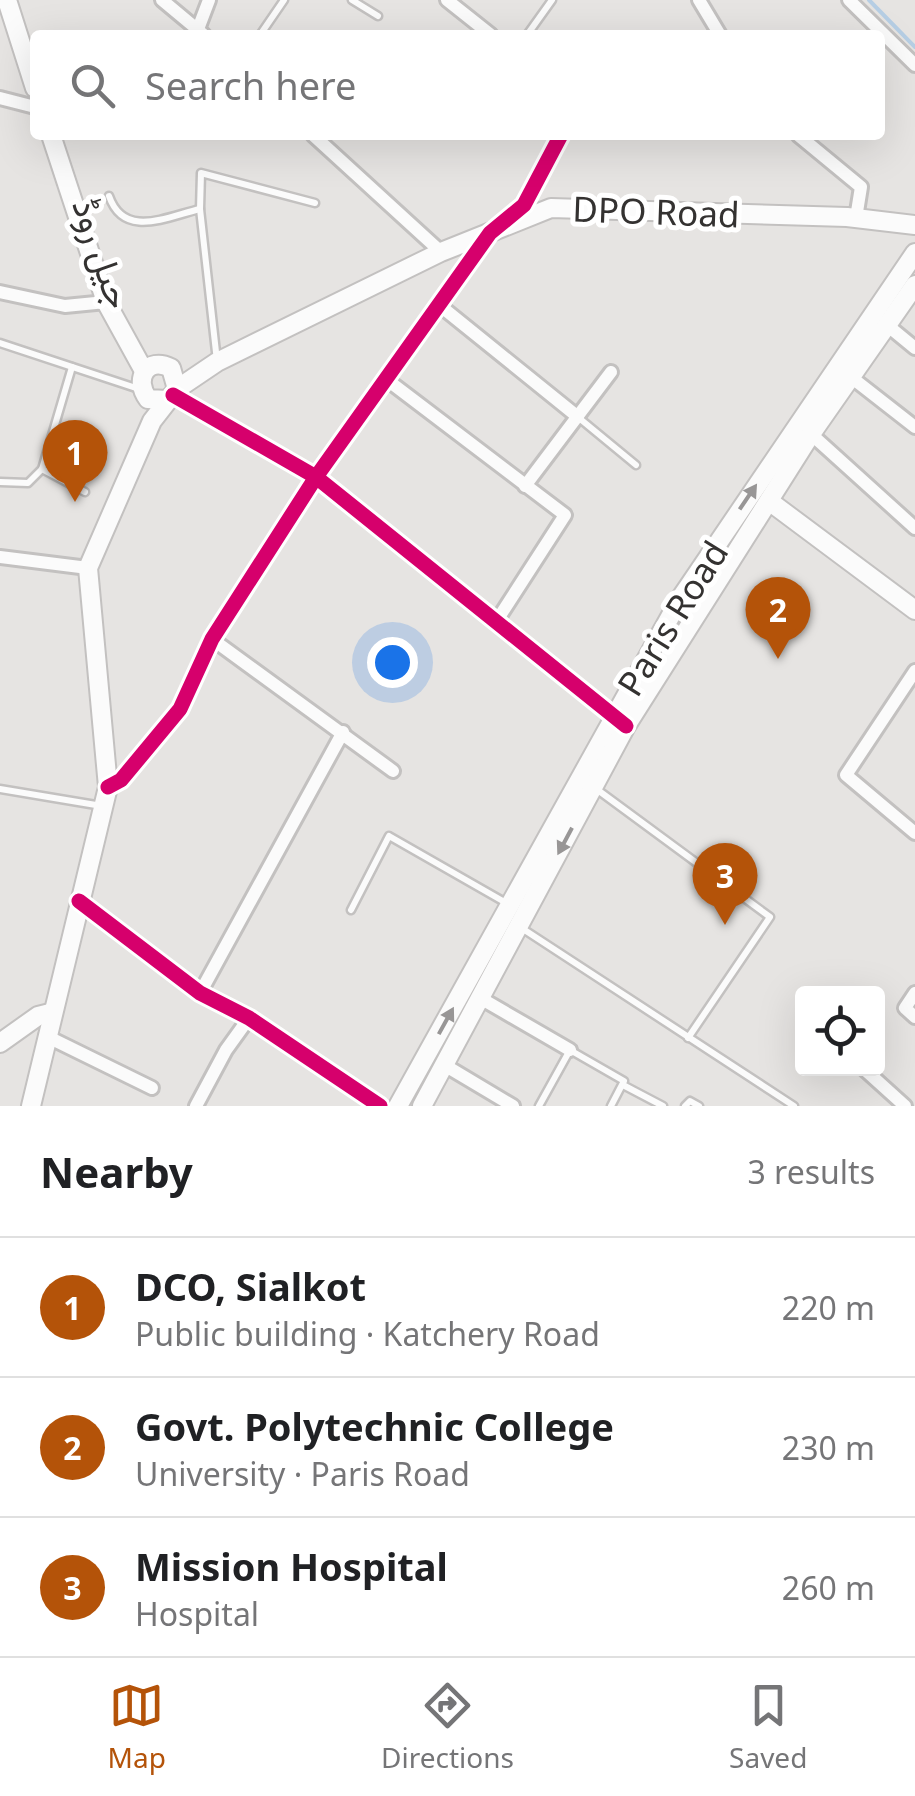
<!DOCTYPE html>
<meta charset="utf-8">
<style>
body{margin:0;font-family:"Noto Sans",Vazirmatn,sans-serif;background:#f2f2f2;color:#202124}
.controls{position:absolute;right:30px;bottom:30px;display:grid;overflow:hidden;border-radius:10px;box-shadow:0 10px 40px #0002}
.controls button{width:90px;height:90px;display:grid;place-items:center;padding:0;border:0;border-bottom:2px solid #e0e0e0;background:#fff;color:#202124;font:50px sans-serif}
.you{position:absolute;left:392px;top:662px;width:35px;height:35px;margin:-25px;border:8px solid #fff;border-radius:50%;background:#1a73e8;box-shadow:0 0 0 15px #1a73e833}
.badge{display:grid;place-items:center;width:65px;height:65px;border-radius:50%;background:#b45309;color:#fff;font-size:32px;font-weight:700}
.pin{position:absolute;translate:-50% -82px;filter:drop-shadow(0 2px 5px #0008)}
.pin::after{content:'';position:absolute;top:52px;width:35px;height:30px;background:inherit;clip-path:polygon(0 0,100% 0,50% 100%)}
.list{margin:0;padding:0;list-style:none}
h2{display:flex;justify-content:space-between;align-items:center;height:130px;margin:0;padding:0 40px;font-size:42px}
h2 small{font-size:32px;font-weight:400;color:#757577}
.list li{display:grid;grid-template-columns:65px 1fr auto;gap:30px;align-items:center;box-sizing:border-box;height:140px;padding:0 40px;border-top:2px solid #e0e0e0}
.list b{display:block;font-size:38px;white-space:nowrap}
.list p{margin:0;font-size:32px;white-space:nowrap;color:#757577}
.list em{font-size:32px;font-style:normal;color:#757577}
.icon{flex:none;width:55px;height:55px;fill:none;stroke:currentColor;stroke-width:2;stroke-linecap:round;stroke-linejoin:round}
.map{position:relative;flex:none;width:915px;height:1106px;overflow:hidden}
.search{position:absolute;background:#fff;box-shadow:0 10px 40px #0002;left:30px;right:30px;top:30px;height:110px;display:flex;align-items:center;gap:25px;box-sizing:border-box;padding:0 35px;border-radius:10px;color:#757577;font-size:38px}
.sheet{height:550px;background:#fff}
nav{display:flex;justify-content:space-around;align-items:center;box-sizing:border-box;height:140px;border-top:2px solid #e0e0e0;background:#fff;font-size:28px;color:#757577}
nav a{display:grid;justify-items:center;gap:5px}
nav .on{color:#b45309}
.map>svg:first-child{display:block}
</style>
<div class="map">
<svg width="915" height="1106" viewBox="0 0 915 1106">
<rect width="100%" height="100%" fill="#e6e4e2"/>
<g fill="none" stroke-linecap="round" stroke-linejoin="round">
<polyline stroke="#b6cee4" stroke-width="4" points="869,0 915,47"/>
<g stroke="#c3c1c0" stroke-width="11">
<g id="lane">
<polyline points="352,0 378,16"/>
<polyline points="260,35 284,0"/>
<polyline points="527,35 552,0"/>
<path d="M109 196C124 239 166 217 200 209"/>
<polyline points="0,343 139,389"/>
<polyline points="217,361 200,209 201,173 315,203"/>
<polyline points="579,418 636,465"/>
<polyline points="42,469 85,492"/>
<polyline points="0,482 28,483 42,469 72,367"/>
<polyline points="595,788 770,917 688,1038"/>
<polyline points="0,789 102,806"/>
<polyline points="351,910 389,836 508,904"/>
<polyline points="520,927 794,1106"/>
<polyline points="623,1085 663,1106"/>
<polyline points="539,1106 570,1050 624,1081 611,1106"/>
<polyline points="685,1106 690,1101 699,1106"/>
</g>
</g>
<g stroke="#c3c1c0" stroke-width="18">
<g id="street">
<polyline points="162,0 204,35"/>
<polyline points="447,0 491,35"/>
<polyline points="699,0 720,35"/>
<polyline points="849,0 915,65"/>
<polyline points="198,29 209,0"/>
<polyline points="0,98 35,107"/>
<polyline points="313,135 441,252"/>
<polyline points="798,135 861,187 856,218"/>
<polyline points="0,292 65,306 106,302"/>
<polyline points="438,304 578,417"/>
<polyline points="887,325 915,348"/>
<polyline points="851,377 915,427"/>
<polyline points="386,379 565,515 496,622"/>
<polyline points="173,395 316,477 618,720"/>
<polyline points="811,434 915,528"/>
<polyline points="525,486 611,372"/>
<polyline points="0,557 88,568"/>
<polyline points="212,639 393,771"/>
<polyline points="915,671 846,775 915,833"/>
<polyline points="108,787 121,780 180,709 212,639 316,477 490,233 524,205 561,135"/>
<polyline points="79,901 200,993 249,1018 380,1106"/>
<polyline points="200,993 343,732"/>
<polyline points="915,993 905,1008 915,1017"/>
<polyline points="482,999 570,1050"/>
<polyline points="46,1036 152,1088"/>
<polyline points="446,1066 513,1106"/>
<polyline points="863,1068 905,1106"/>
<polyline points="196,1106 226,1050 249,1018"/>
</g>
</g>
<g stroke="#c3c1c0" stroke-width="22">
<g id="secondary">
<polyline points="7,0 35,88"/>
<polyline points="51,135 106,302 144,371"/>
<polyline points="177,389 217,362 441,252 551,208 847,217 915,225"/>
<polyline points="769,501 915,610"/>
<polyline points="0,1043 38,1016 50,1013"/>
<path d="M31 1106 108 787 88 568 152 421 177 389 171 368C147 356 133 379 148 399L167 400"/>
<polyline points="398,1106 680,599 915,253"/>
<polyline points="422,1106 626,726 811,434 915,285"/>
</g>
</g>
<use href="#lane" stroke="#fbfbfb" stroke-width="6"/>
<use href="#street" stroke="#fbfbfb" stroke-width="12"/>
<use href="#secondary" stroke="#fbfbfb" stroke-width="18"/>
<g stroke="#fff" stroke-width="21">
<g id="cycleway">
<polyline points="173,395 316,477 626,726"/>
<polyline points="108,787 121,780 180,709 212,639 316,477 490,233 524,205 561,135"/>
<polyline points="79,901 200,993 249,1018 380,1106"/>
</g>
</g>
<use href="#cycleway" stroke="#d6006c" stroke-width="15"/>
</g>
<defs><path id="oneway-solid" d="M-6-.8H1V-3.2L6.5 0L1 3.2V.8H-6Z" transform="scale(2.5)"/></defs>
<g fill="#989696">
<use href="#oneway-solid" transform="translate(748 497) rotate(-56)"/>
<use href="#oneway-solid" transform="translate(565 841) rotate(118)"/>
<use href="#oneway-solid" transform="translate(446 1021) rotate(-61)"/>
</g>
<g text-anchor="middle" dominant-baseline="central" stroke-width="10" stroke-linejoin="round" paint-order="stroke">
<g font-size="35" fill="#343231" stroke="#fff">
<text transform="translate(656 211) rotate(2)">DPO Road</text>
<text transform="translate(103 253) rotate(71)">جیل روڈ</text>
<text transform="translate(672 618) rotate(-58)">Paris Road</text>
</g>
</g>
</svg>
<div class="controls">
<button><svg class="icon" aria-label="locate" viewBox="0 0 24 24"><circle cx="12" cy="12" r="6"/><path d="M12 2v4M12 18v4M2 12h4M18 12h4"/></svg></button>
</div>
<div class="you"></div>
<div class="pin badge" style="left:75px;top:502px">1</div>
<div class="pin badge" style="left:778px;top:659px">2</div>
<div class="pin badge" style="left:725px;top:925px">3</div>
<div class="search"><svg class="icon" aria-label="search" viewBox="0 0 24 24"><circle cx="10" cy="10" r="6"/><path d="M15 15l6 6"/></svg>Search here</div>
</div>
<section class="sheet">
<h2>Nearby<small>3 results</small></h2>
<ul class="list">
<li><span class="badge">1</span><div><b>DCO, Sialkot</b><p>Public building · Katchery Road</p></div><em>220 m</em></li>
<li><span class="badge">2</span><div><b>Govt. Polytechnic College</b><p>University · Paris Road</p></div><em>230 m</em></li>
<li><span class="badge">3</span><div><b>Mission Hospital</b><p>Hospital</p></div><em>260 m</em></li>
</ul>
</section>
<nav>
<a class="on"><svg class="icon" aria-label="map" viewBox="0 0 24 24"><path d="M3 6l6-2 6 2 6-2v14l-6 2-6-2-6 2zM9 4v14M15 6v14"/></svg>Map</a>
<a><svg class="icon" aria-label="directions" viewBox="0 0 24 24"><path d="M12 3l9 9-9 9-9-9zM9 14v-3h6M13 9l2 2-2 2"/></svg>Directions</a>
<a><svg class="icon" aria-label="saved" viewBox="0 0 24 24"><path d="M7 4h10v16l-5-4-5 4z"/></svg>Saved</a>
</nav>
